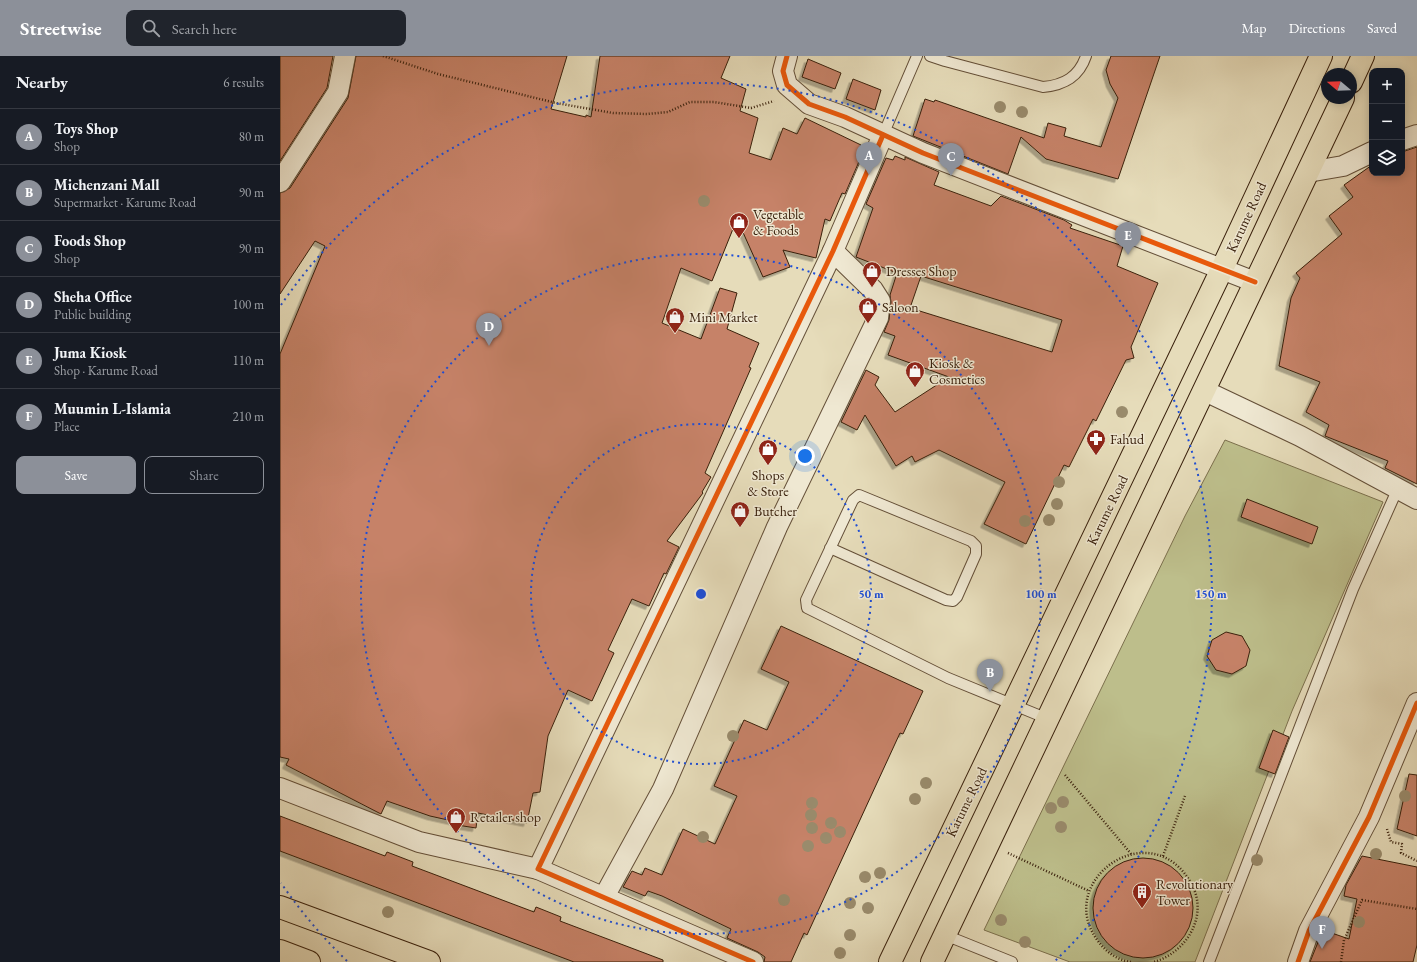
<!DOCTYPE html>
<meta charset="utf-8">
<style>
body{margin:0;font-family:"EB Garamond",serif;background:#20242c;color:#f1f3f6}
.controls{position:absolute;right:12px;top:12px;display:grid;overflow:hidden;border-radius:8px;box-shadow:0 2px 10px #0003}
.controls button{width:36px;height:36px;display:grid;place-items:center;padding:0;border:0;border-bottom:1px solid #363941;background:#171b24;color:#f1f3f6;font:20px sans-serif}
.compass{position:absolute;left:1041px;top:12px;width:36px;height:36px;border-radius:50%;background:#171b24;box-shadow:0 2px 10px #0003;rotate:289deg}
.you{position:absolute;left:525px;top:400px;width:14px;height:14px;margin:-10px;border:3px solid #fff;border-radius:50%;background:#1a73e8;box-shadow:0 0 0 6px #1a73e833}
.badge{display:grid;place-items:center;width:26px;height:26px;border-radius:50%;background:#8c9099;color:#fff;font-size:13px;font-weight:700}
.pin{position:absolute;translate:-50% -33px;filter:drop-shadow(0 1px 2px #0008)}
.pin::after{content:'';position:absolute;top:21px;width:14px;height:12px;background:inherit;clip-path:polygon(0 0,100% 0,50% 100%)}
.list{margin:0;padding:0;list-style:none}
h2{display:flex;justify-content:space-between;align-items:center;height:52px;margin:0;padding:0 16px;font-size:17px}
h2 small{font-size:13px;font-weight:400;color:#9ea1a6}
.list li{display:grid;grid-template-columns:26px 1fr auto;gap:12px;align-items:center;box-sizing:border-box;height:56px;padding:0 16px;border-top:1px solid #363941}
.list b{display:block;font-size:15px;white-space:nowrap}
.list p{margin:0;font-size:13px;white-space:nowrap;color:#9ea1a6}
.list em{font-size:13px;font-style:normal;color:#9ea1a6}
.actions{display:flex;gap:8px;padding:12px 16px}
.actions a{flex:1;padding:9px 0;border:1px solid #8c9099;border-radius:8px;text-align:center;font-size:14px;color:#8c9099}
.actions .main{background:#8c9099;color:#fff}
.icon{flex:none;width:22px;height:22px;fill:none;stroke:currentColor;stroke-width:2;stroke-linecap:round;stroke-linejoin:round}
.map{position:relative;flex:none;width:1137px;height:906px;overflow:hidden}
header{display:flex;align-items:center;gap:24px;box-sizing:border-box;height:56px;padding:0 20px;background:#8c9099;color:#fff}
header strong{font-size:19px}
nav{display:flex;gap:22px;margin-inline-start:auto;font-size:14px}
.search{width:280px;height:36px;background:#20242c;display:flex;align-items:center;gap:10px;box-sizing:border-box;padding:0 14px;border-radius:8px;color:#9ea1a6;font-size:15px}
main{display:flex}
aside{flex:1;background:#171b24}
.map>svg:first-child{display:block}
</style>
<header>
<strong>Streetwise</strong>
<div class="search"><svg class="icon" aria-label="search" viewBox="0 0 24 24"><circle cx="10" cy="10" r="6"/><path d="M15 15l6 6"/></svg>Search here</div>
<nav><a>Map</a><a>Directions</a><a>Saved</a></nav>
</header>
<main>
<aside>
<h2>Nearby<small>6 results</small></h2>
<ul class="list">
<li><span class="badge">A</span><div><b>Toys Shop</b><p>Shop</p></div><em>80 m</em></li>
<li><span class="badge">B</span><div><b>Michenzani Mall</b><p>Supermarket · Karume Road</p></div><em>90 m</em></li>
<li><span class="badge">C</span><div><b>Foods Shop</b><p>Shop</p></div><em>90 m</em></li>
<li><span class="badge">D</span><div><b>Sheha Office</b><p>Public building</p></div><em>100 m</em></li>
<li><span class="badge">E</span><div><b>Juma Kiosk</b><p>Shop · Karume Road</p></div><em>110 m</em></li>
<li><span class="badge">F</span><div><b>Muumin L-Islamia</b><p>Place</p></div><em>210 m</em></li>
</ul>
<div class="actions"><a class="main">Save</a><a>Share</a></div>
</aside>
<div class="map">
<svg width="1137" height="906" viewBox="0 0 1137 906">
<defs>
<filter id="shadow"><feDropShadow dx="-3.5" dy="3.5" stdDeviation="0" flood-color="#0004"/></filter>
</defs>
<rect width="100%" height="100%" fill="#e6dcba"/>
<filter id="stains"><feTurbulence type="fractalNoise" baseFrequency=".005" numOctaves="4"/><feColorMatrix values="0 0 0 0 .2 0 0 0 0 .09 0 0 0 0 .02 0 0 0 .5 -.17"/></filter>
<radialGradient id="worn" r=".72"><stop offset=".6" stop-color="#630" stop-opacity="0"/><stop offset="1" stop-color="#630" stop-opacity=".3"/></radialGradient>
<polygon fill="#bdbe8b" stroke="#7b6f4c" points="945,384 1103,446 1012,655 915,906 790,906 704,874 905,460"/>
<g fill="#c68267" stroke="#39200c" fill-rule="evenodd" filter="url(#shadow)">
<polygon points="0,0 53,0 47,32 0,105"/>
<polygon points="76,0 287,0 271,53 306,61 306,59 311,61 320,0 450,0 441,22 466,33 460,55 478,62 469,97 491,104 503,72 517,78 525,62 581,89 579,93 584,94 565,138 562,137 550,165 545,163 536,202 503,194 510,211 483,221 457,163 432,225 401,212 382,267 421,283 440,232 457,237 447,273 479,287 469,311 471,312 425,417 431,421 422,436 423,437 387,485 399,491 386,518 384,517 369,550 352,543 328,594 334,597 312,645 288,634 268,680 260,736 253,737 247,767 198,757 196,772 177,769 177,766 150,760 107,745 101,758 6,709 9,703 0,701 0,298 45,190 35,185 0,238 0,137 10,132 68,42"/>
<polygon points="831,0 880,0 838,123 766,103 741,81 728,118 633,80 645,43 654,46 655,44 764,82 768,67 786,72 784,80 821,91 838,42 830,28 826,14"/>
<polygon points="528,3 561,17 555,33 522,21"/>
<polygon points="573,23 601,34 595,54 566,43"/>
<polygon points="1137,91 1137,428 1105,412 1108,405 1045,380 1049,369 1026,356 1040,326 999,310 1011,242 1020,222 1016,217 1062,178 1049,160 1073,141 1064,129 1092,109 1092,117 1122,117 1122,96"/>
<path d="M615 100 625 104V101L659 116 654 129 711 150 721 140 784 164 792 169 790 172 843 190 837 210 878 227 851 291 854 302 846 304 816 365 813 363 789 411 784 409 746 488 704 468 725 426 659 394 635 406 632 400 616 410 585 359 577 374 561 366 586 314 599 321 595 329 615 356 669 321 608 299 615 280 604 276 609 264 611 246 610 239 617 217 576 201 593 152 586 148 606 102 613 104ZM641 220 782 264 772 296 630 252Z"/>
<polygon points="967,443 1038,471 1032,488 961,461"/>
<polygon points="501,570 643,635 623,678 620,677 527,879 524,877 511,906 484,906 485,901 478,896 447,882 451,873 382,840 368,835 365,840 343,831 352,815 362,819 365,812 382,819 403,773 435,788 457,740 434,730 464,664 487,674 509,626 481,613"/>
<polygon points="946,576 962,580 970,594 966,610 952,618 936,614 927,600 932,584"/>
<polygon points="993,674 1009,681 995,718 979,712"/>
<polygon points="1129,718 1137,719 1137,780 1117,773"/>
<polygon points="0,760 105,800 107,796 133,806 132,810 254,856 256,851 281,861 280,865 383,904 383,906 294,906 0,795"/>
<polygon points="1082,800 1137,811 1137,889 1133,906 1030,906 1043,874 1069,883 1077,843 1064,840 1066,829"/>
<circle cx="863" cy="852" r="50"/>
</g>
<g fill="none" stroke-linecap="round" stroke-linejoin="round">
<g stroke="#644f38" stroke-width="12">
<g id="lane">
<path d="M650 0 665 5 763 31C784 29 799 21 806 0"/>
<polyline points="603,79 637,0"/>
<polyline points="550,492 666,544 673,545 677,541 696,498 696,490 691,485 579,439 573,444 526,544 527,552 668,622 768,663"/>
<polyline points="665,879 732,906"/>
<polyline points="929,906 1073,533 1118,432"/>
</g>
</g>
<g stroke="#644f38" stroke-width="22">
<g id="street">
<polyline points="507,0 503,15 507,29 529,48 565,61 643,97 975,226"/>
<polyline points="1122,84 1137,79"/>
<polyline points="1028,116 1063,110 1092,96"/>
<polyline points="0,126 58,36 65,0"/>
<polyline points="925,335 1020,380 1137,443"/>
<polyline points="0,732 139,786 258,813"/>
<polyline points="324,841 383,733 497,471 598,262 600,245 593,234 553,195"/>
<polyline points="473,906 258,813 553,195 603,79"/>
<polyline points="1018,906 1029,875 1089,761 1137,647"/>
</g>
</g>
<g stroke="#39200c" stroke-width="24">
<g id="primary">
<polyline points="1071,26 1083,0"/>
<polyline points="0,851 149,906"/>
<polyline points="0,895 29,906"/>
<polyline points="610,906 942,213 1041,0"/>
<polyline points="652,906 1063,42"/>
</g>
</g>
<g stroke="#39200c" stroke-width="2.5" stroke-dasharray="1 2" stroke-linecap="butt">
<polyline points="103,0 158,18 276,47 333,57 367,58 388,56 410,46 434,46 471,52 494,45"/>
<polyline points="785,719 852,799"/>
<polyline points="1107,773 1111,786 1122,788 1121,797 1137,805"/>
<polyline points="728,797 809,835"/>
<polyline points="883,800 905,740"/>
<path d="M851 906C837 904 826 896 818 885 772 824 873 755 912 829 929 861 905 898 873 906"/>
<polyline points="1061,906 1064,884 1082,844 1137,853"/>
</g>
<use href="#lane" stroke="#efe8d2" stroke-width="10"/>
<use href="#street" stroke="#efe8d2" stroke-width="20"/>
<use href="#primary" stroke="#e6dcba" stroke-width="22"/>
<g stroke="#efe8d2" stroke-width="8">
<g id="cycleway">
<polyline points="507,0 503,15 507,29 529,48 565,61 643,97 975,226"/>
<polyline points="473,906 258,813 553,195 603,79"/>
<polyline points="1018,906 1029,875 1089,761 1137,647"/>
</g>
</g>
<use href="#cycleway" stroke="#e8590c" stroke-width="5"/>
</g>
<g fill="#998b6c">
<circle cx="720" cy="51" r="6"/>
<circle cx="742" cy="56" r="6"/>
<circle cx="424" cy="145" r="6"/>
<circle cx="842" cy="356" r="6"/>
<circle cx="779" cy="426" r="6"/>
<circle cx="777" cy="448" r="6"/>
<circle cx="769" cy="464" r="6"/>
<circle cx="745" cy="465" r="6"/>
<circle cx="453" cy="680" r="6"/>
<circle cx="646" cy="727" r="6"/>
<circle cx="1125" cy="740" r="6"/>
<circle cx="635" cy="743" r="6"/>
<circle cx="783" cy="746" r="6"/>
<circle cx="532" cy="747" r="6"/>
<circle cx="771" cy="752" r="6"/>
<circle cx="531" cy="759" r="6"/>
<circle cx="551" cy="767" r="6"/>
<circle cx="781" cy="771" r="6"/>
<circle cx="532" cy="772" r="6"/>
<circle cx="560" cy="776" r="6"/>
<circle cx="423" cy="781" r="6"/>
<circle cx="546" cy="782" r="6"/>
<circle cx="528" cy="790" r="6"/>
<circle cx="1096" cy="798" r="6"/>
<circle cx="977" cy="804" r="6"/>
<circle cx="600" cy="817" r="6"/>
<circle cx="585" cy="821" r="6"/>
<circle cx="504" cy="844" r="6"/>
<circle cx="570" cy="847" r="6"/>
<circle cx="588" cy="852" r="6"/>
<circle cx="108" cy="856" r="6"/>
<circle cx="721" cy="864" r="6"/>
<circle cx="1079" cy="866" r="6"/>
<circle cx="570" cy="879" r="6"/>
<circle cx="745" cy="886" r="6"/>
<circle cx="560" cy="897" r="6"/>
</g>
<g fill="none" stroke="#1d4ed8" stroke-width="2" stroke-dasharray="2 4">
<circle cx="421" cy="538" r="170"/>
<circle cx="421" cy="538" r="340"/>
<path d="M67 905A510 510 0 0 1 1 827M1 249A510 510 0 1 1 775 905"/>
</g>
<defs>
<g id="shop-pin" transform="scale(1)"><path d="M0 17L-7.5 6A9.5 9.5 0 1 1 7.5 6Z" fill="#8f2418" stroke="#efe8d2"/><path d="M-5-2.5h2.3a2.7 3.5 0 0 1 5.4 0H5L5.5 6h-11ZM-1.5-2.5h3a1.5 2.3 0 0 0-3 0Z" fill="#fff"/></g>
<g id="pharmacy-pin" transform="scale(1)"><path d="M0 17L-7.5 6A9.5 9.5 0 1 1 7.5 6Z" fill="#8f2418" stroke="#efe8d2"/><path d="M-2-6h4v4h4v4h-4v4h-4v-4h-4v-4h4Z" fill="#fff"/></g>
<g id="building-pin" transform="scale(1)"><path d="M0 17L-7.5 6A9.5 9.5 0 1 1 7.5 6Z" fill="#8f2418" stroke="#efe8d2"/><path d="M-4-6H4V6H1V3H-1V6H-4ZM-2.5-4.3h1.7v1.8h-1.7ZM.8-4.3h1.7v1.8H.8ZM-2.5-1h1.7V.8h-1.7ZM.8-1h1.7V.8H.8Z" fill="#fff"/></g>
</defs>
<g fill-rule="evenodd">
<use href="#shop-pin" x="459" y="166"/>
<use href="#shop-pin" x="592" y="215"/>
<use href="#shop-pin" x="588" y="251"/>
<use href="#shop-pin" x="395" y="261"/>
<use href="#shop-pin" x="635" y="315"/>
<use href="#pharmacy-pin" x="816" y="383"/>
<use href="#shop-pin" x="488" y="393"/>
<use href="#shop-pin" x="460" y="455"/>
<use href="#shop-pin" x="176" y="761"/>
<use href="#building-pin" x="862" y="836"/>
</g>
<g text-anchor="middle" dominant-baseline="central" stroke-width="3" stroke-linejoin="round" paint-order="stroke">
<g font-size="14" fill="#39200c" stroke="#efe8d2" text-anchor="start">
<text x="473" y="158">Vegetable<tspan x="473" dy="16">&amp; Foods</tspan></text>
<text x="606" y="215">Dresses Shop</text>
<text x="602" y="251">Saloon</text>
<text x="409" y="261">Mini Market</text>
<text x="649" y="307">Kiosk &amp;<tspan x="649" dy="16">Cosmetics</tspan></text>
<text x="830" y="383">Fahud</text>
<text x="488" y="419" text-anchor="middle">Shops<tspan x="488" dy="16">&amp; Store</tspan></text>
<text x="474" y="455">Butcher</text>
<text x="190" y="761">Retailer shop</text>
<text x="876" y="828">Revolutionary<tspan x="876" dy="16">Tower</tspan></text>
</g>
<g font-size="14" fill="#39200c" stroke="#efe8d2">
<text transform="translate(966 161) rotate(-65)">Karume Road</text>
<text transform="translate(827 454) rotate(-64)">Karume Road</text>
<text transform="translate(686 746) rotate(-64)">Karume Road</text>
</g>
</g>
<circle cx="421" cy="538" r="6" fill="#1d4ed8" stroke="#efe8d2" stroke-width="2"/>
<g font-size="12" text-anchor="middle" font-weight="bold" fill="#1d4ed8" stroke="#efe8d2" stroke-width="3" stroke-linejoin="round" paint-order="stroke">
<text x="591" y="542">50 m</text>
<text x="761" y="542">100 m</text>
<text x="931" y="542">150 m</text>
</g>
<rect width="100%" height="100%" filter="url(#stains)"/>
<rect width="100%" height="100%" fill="url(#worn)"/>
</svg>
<div class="controls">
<button>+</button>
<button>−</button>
<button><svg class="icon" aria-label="layers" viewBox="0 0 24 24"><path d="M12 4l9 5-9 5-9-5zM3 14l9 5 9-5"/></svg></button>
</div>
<svg class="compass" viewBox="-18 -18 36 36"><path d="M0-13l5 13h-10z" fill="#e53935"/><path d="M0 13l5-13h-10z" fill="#9ea1a6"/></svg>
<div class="you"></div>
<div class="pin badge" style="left:589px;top:119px">A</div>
<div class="pin badge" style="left:710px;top:636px">B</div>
<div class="pin badge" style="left:671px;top:120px">C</div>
<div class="pin badge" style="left:209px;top:290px">D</div>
<div class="pin badge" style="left:848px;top:199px">E</div>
<div class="pin badge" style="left:1042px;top:893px">F</div>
</div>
</main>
